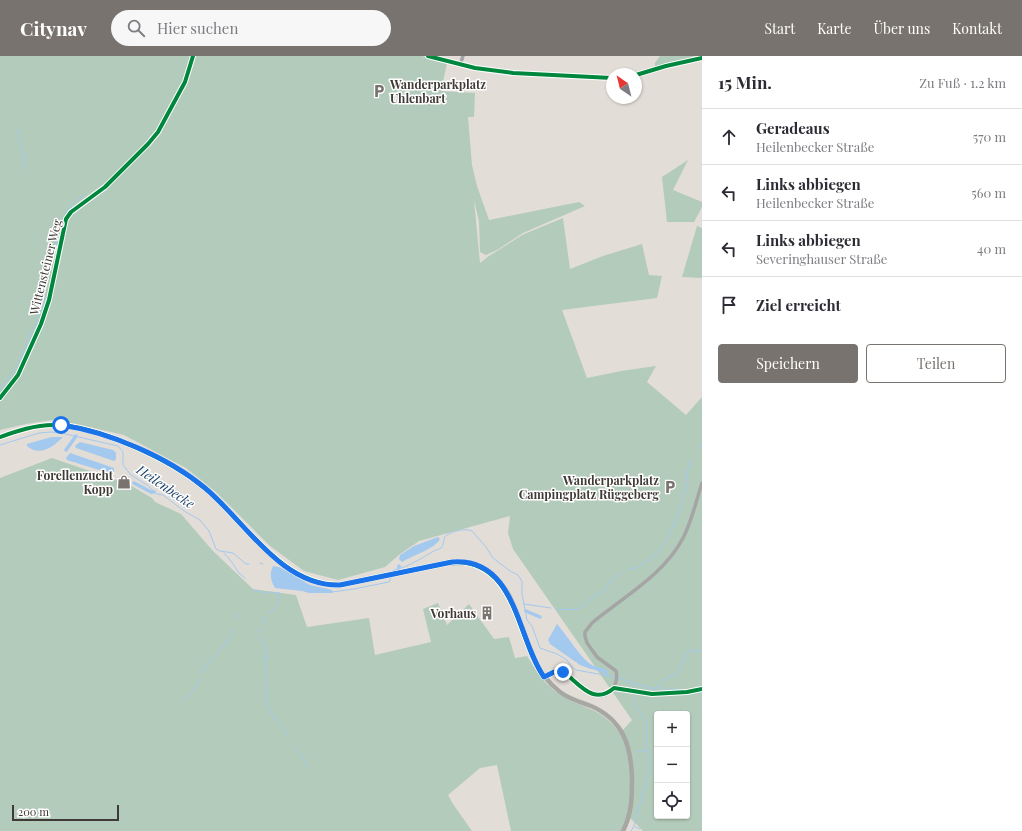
<!DOCTYPE html>
<html lang="de">
<meta charset="utf-8">
<style>
body{margin:0;font-family:"Playfair Display",serif;background:#f7f7f7;color:#2b2b33}
.controls{position:absolute;right:12px;bottom:12px;display:grid;overflow:hidden;border-radius:4px;box-shadow:0 1px 3px #0004}
.controls button{width:36px;height:36px;display:grid;place-items:center;padding:0;border:0;border-bottom:1px solid #e1e1e2;background:#fff;color:#2b2b33;font:20px sans-serif}
.compass{position:absolute;left:606px;top:12px;width:36px;height:36px;border-radius:50%;background:#fff;box-shadow:0 1px 3px #0004;rotate:325deg}
.scale{position:absolute;left:12px;bottom:10px;width:107px;box-sizing:border-box;padding-left:4px;border:2px solid #3f3a36;border-top:0;font-size:11px;line-height:14px;white-space:nowrap;color:#3f3a36;-webkit-text-stroke:3px #fff;paint-order:stroke}
.stop{position:absolute;width:12px;height:12px;margin:-9px;border:3px solid #1a73e8;border-radius:50%;background:#fff}
.stop.end{background:#1a73e8;border-color:#fff;box-shadow:0 1px 4px #0008}
.list{margin:0;padding:0;list-style:none}
h2{display:flex;justify-content:space-between;align-items:center;height:52px;margin:0;padding:0 16px;font-size:17px}
h2 small{font-size:13px;font-weight:400;color:#7c7c81}
.list li{display:grid;grid-template-columns:26px 1fr auto;gap:12px;align-items:center;box-sizing:border-box;height:56px;padding:0 16px;border-top:1px solid #e1e1e2}
.list b{display:block;font-size:15px;white-space:nowrap}
.list p{margin:0;font-size:13px;white-space:nowrap;color:#7c7c81}
.list em{font-size:13px;font-style:normal;color:#7c7c81}
.actions{display:flex;gap:8px;padding:12px 16px}
.actions a{flex:1;padding:9px 0;border:1px solid #78736e;border-radius:4px;text-align:center;font-size:14px;color:#78736e}
.actions .main{background:#78736e;color:#fff}
.icon{flex:none;width:22px;height:22px;fill:none;stroke:currentColor;stroke-width:2;stroke-linecap:round;stroke-linejoin:round}
.map{position:relative;flex:none;width:702px;height:775px;overflow:hidden}
header{display:flex;align-items:center;gap:24px;box-sizing:border-box;height:56px;padding:0 20px;background:#78736e;color:#fff}
header strong{font-size:19px}
nav{display:flex;gap:22px;margin-inline-start:auto;font-size:14px}
.search{width:280px;height:36px;background:#f7f7f7;display:flex;align-items:center;gap:10px;box-sizing:border-box;padding:0 14px;border-radius:22px;color:#7c7c81;font-size:15px}
main{display:flex}
aside{flex:1;background:#fff}
.map>svg:first-child{display:block}
</style>
<header>
<strong>Citynav</strong>
<div class="search"><svg class="icon" aria-label="search" viewBox="0 0 24 24"><circle cx="10" cy="10" r="6"/><path d="M15 15l6 6"/></svg>Hier suchen</div>
<nav><a>Start</a><a>Karte</a><a>Über uns</a><a>Kontakt</a></nav>
</header>
<main>
<div class="map">
<svg width="702" height="775" viewBox="0 0 702 775">
<rect width="100%" height="100%" fill="#e3ddd7"/>
<g fill="#b3cbba" fill-rule="evenodd">
<path d="M0 0H422L447 7 441 35 475 37 474 61H468L472 109 477 130 489 164 579 146 585 150 523 177 497 194 486 199 480 196 479 165 474 144 480 207 489 200 522 179 563 162 570 213 603 200 642 188 649 219 662 220 657 242 562 254 587 322 621 315 656 310 647 326 686 359 702 341V775H643L628 760 621 775H511L497 709 480 712 448 739 453 748 472 775H0V422L52 402 128 428 152 442 155 446 181 458 213 495 253 533 296 539 307 571 369 562 375 599 431 586 423 553 438 547 447 569 469 548 494 583 509 581 515 602 527 600C535 613 543 626 556 636 579 653 600 649 620 677L632 664 513 493 508 477 510 460 419 485 400 498 385 511 338 524 304 515 270 490 216 436 186 412 124 379 72 367 51 364 26 368 0 374ZM657 658H687V760H657Z"/>
<polygon points="660,0 693,0 693,1 655,12 655,7"/>
<polygon points="688,104 673,134 702,146 702,151 694,166 667,166 662,121"/>
<polygon points="697,170 702,172 702,222 682,221"/>
</g>
<g fill="#a3c9ef">
<path d="M52 381H63C53 391 40 401 27 390V388L30 387Z"/>
<polygon points="80,386 113,394 116,397 116,403 114,405 76,392 75,390"/>
<polygon points="70,397 114,412 114,416 109,417 67,404 66,402"/>
<path d="M438 481 440 483C436 492 414 499 404 505L402 506 399 503 400 499 414 490Z"/>
<path d="M273 510 279 511 310 529 332 534 333 537H309L302 535 275 532C271 525 269 518 273 510Z"/>
<path d="M557 568C566 578 582 604 592 609L591 613 580 609 550 588 548 584Z"/>
</g>
<g fill="none" stroke-linecap="round" stroke-linejoin="round">
<g stroke="#a3c9ef" stroke-width="1">
<polyline points="18,73 19,78"/>
<polyline points="19,81 26,113"/>
<polyline points="65,157 73,148 84,139"/>
<polyline points="19,307 29,281 37,265 44,245 45,228 56,188 58,171 62,162"/>
<polyline points="0,334 17,311"/>
<polyline points="0,389 39,377 51,376 61,377 118,390 123,396 123,409 131,419 147,429 157,438 163,439 184,455 200,464 209,475 216,493 220,495 233,497 246,508 249,508"/>
<polyline points="698,393 702,387"/>
<polyline points="224,497 231,505 239,517 245,522"/>
<polyline points="260,507 263,508"/>
<path d="M629 513C636 513 640 509 646 506 667 495 682 451 686 428 687 420 688 412 690 404"/>
<path d="M392 517 393 515C396 513 400 512 404 511 414 507 424 501 432 496 435 494 438 494 441 492 445 489 442 481 447 479 454 475 464 472 472 475L486 491 493 502 510 515 518 519 520 522 522 526V538L527 564 532 570 540 592 557 598 567 604 571 610 576 614 615 621"/>
<polyline points="254,534 266,537"/>
<path d="M269 536 280 537C280 545 276 552 269 557"/>
<polyline points="332,536 354,533 389,526 392,520"/>
<polyline points="524,548 551,552"/>
<polyline points="557,554 578,553 586,548 593,541 604,535 612,523 621,517"/>
<polyline points="238,562 238,558"/>
<polyline points="263,567 265,561"/>
<polyline points="259,575 261,571"/>
<path d="M259 579 267 591 265 599 267 649C272 661 282 669 288 680"/>
<polyline points="266,604 268,600"/>
<polyline points="201,618 205,610 215,601 227,586 235,573"/>
<polyline points="618,622 653,633 657,631 665,623 677,618 680,615 686,597 689,595 702,595"/>
<polyline points="631,627 635,633"/>
<polyline points="658,632 664,632 667,635 672,633 681,634"/>
<polyline points="183,645 193,635 200,623"/>
<polyline points="293,690 304,703 307,711"/>
<polyline points="636,696 648,694"/>
<polyline points="635,771 640,773"/>
<polyline points="631,775 634,770 646,726 649,719 649,711 647,708 650,700 647,689 647,665 636,652 635,641"/>
</g>
<g stroke="#a3c9ef" stroke-width="3.5">
<polyline points="66,394 76,380"/>
<polyline points="134,427 151,436 154,436"/>
<polyline points="399,512 399,510"/>
<polyline points="526,555 540,561"/>
<polyline points="591,611 605,615 606,618"/>
</g>
<g stroke="#a4a5a4" stroke-width="3.5">
<polyline points="428,0 475,12 513,17 612,22"/>
<polyline points="460,9 463,0"/>
<polyline points="636,19 666,10 702,2"/>
<polyline points="0,342 18,319 41,268 49,244 66,163 71,156 105,131 148,88 158,76 185,26 193,0"/>
<path d="M544 621C550 618 556 614 562 616 573 620 582 635 596 639 610 643 619 627 616 615L597 601 587 587 585 580V576L592 567C623 541 664 519 683 482 692 465 696 445 702 427"/>
<polyline points="614,632 652,638 687,636 702,633"/>
</g>
<path stroke="#a7a7a4" stroke-width="4.5" d="M0 381C17 375 35 369 53 369 98 369 171 404 206 433 245 466 282 530 340 529 363 526 386 520 409 515 447 506 481 496 507 536 518 554 523 577 531 598 538 613 547 626 560 636 569 643 580 646 591 650 623 664 631 689 632 722 632 741 632 757 623 775"/>
<g stroke="#fff" stroke-width="6">
<g id="cycleway">
<polyline points="428,0 475,12 513,17 612,22"/>
<polyline points="636,19 666,10 702,2"/>
<polyline points="0,342 18,319 41,268 49,244 66,163 71,156 105,131 148,88 158,76 185,26 193,0"/>
<path d="M0 381C17 375 35 369 53 369 98 369 171 404 206 433 245 466 282 530 340 529L452 506C517 503 516 582 544 621 549 619 554 615 559 615 565 616 569 620 573 624 586 636 598 646 614 632L652 638 687 636 702 633"/>
</g>
</g>
<use href="#cycleway" stroke="#00873e" stroke-width="4"/>
</g>
<g fill="none" stroke-linecap="round" stroke-linejoin="round">
<path stroke="#1a73e8" stroke-width="5" d="M61 369C109 376 168 401 205 432 245 465 281 531 340 529L452 506C517 501 517 583 544 621L554 616H563"/>
</g>
<defs>
<g id="parking-bare" transform="scale(1.08)"><path d="M-3.5-5.5H1a3.5 3.5 0 0 1 0 7H-1V5.5H-3.5ZM-1-3.4V-.6H.8a1.4 1.4 0 0 0 0-2.8Z" fill="#78736e" stroke="#fff" stroke-width="2.5" paint-order="stroke"/></g>
<g id="shop-bare" transform="scale(1.08)"><path d="M-5-2.5h2.3a2.7 3.5 0 0 1 5.4 0H5L5.5 6h-11ZM-1.5-2.5h3a1.5 2.3 0 0 0-3 0Z" fill="#78736e" stroke="#fff" stroke-width="2.5" paint-order="stroke"/></g>
<g id="building-bare" transform="scale(1.08)"><path d="M-4-6H4V6H1V3H-1V6H-4ZM-2.5-4.3h1.7v1.8h-1.7ZM.8-4.3h1.7v1.8H.8ZM-2.5-1h1.7V.8h-1.7ZM.8-1h1.7V.8H.8Z" fill="#78736e" stroke="#fff" stroke-width="2.5" paint-order="stroke"/></g>
</defs>
<g fill-rule="evenodd">
<use href="#parking-bare" x="379" y="35"/>
<use href="#shop-bare" x="124" y="426"/>
<use href="#parking-bare" x="670" y="431"/>
<use href="#building-bare" x="487" y="557"/>
</g>
<g text-anchor="middle" dominant-baseline="central" stroke-width="3" stroke-linejoin="round" paint-order="stroke">
<g font-size="12" font-weight="bold" fill="#3f3a36" stroke="#fff" text-anchor="end">
<text x="390" y="28" text-anchor="start">Wanderparkplatz<tspan x="390" dy="14">Uhlenbart</tspan></text>
<text x="113" y="419">Forellenzucht<tspan x="113" dy="14">Kopp</tspan></text>
<text x="659" y="424">Wanderparkplatz<tspan x="659" dy="14">Campingplatz Rüggeberg</tspan></text>
<text x="476" y="557">Vorhaus</text>
</g>
<g font-size="12" fill="#3f3a36" stroke="#fff">
<text transform="translate(45 211) rotate(-76)">Wittensteiner Weg</text>
</g>
<g font-size="13" font-style="italic" fill="#173f64" stroke="#fff">
<text transform="translate(166 430) rotate(34)">Heilenbecke</text>
</g>
</g>
</svg>
<div class="controls">
<button>+</button>
<button>−</button>
<button><svg class="icon" aria-label="locate" viewBox="0 0 24 24"><circle cx="12" cy="12" r="6"/><path d="M12 2v4M12 18v4M2 12h4M18 12h4"/></svg></button>
</div>
<svg class="compass" viewBox="-18 -18 36 36"><path d="M0-13l5 13h-10z" fill="#e53935"/><path d="M0 13l5-13h-10z" fill="#7c7c81"/></svg>
<div class="scale">200 m</div>
<div class="stop" style="left:61px;top:369px"></div>
<div class="stop end" style="left:563px;top:616px"></div>
</div>
<aside>
<h2>15 Min.<small>Zu Fuß · 1.2 km</small></h2>
<ul class="list">
<li><svg class="icon" aria-label="ahead" viewBox="0 0 24 24"><path d="M12 20V5M6 11l6-6 6 6"/></svg><div><b>Geradeaus</b><p>Heilenbecker Straße</p></div><em>570 m</em></li>
<li><svg class="icon" aria-label="left" viewBox="0 0 24 24"><path d="M17 20v-9H6M10 6l-5 5 5 5"/></svg><div><b>Links abbiegen</b><p>Heilenbecker Straße</p></div><em>560 m</em></li>
<li><svg class="icon" aria-label="left" viewBox="0 0 24 24"><path d="M17 20v-9H6M10 6l-5 5 5 5"/></svg><div><b>Links abbiegen</b><p>Severinghauser Straße</p></div><em>40 m</em></li>
<li><svg class="icon" aria-label="arrive" viewBox="0 0 24 24"><path d="M6 21V4h12l-3 4 3 4H6"/></svg><div><b>Ziel erreicht</b></div></li>
</ul>
<div class="actions"><a class="main">Speichern</a><a>Teilen</a></div>
</aside>
</main>
